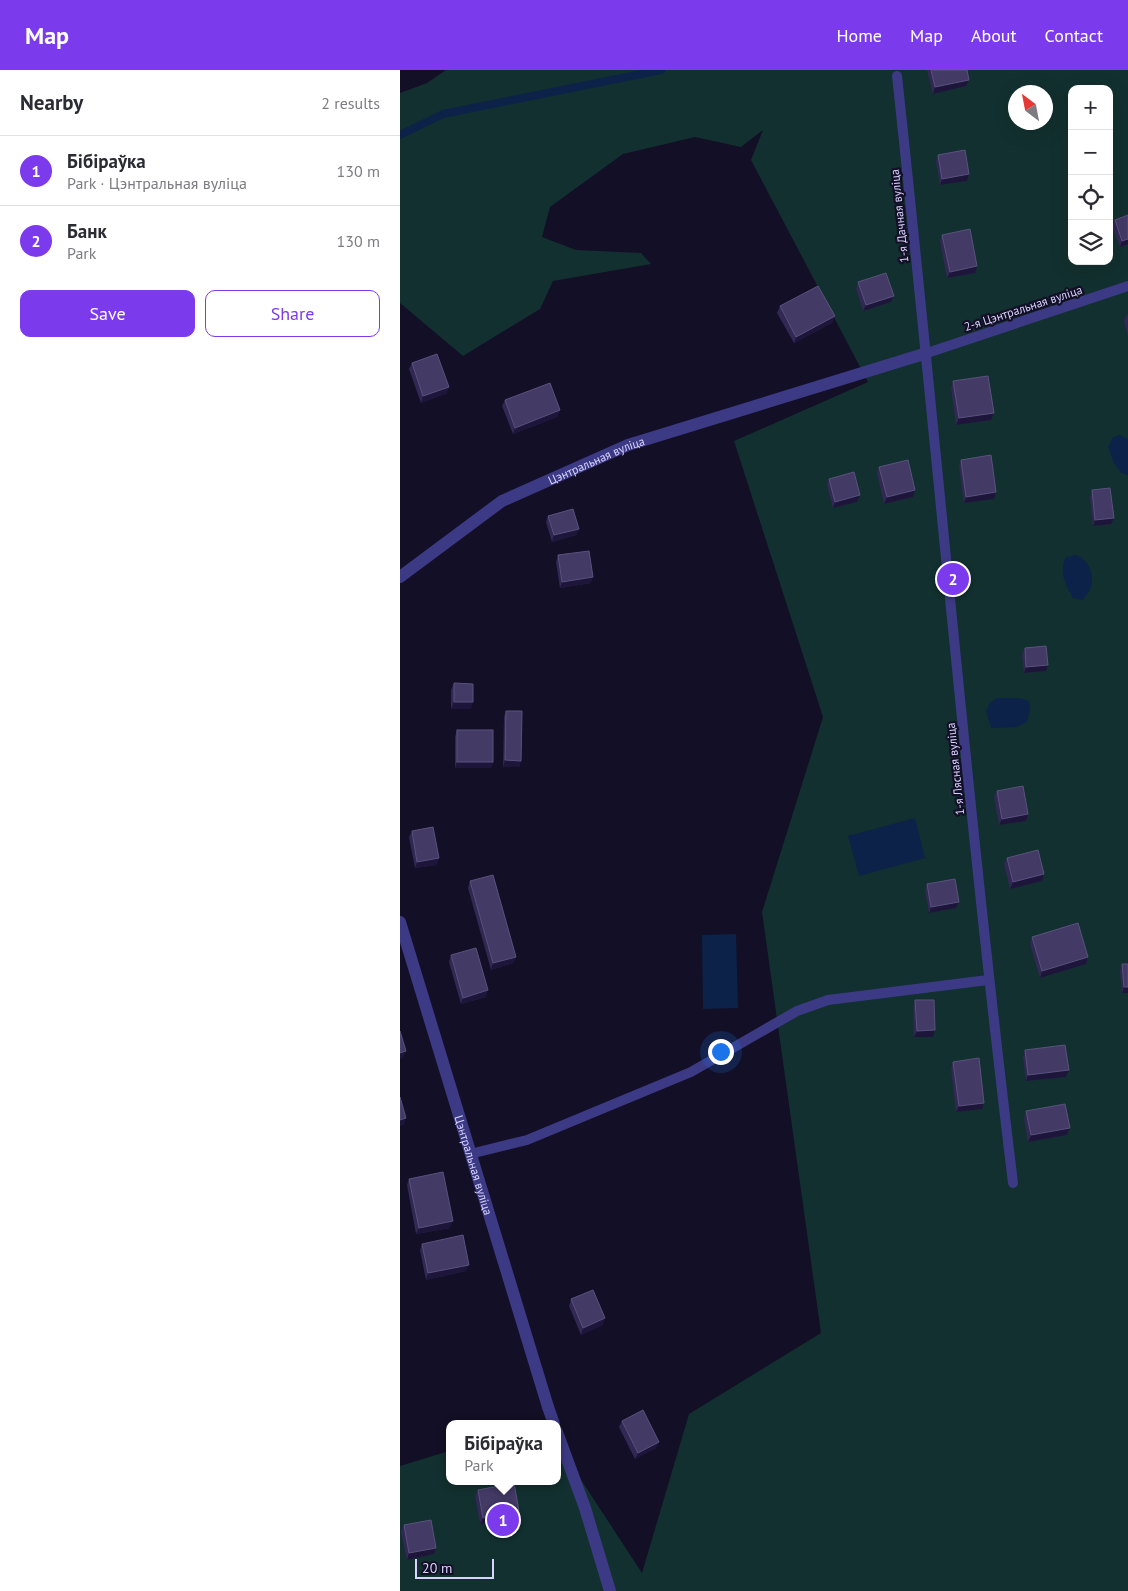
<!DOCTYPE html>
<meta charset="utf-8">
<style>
body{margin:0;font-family:"PT Sans",sans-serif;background:#f7f7f7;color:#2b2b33}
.controls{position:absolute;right:15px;top:15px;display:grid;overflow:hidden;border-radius:10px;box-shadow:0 5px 20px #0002}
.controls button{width:45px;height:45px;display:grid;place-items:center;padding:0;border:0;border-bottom:1px solid #e1e1e2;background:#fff;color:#2b2b33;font:25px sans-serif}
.compass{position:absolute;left:608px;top:15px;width:45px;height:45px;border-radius:50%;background:#fff;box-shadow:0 5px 20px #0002;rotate:328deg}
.scale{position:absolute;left:15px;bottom:12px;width:79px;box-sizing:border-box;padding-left:5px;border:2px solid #d9d4ff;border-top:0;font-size:14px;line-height:18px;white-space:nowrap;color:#d9d4ff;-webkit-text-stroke:4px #130f26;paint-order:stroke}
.you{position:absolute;left:320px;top:981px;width:18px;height:18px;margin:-12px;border:4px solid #fff;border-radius:50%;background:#1a73e8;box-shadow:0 0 0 8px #1a73e833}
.badge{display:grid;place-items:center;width:32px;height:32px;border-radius:50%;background:#7c3aed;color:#fff;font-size:16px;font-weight:700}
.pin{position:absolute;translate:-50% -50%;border:2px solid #fff;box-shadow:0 1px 5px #0006}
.popup{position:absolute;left:46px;top:1350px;width:115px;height:65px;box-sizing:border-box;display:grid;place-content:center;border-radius:10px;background:#fff;filter:drop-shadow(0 1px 4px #0005);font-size:16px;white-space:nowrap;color:#7c7c81}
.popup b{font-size:19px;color:#2b2b33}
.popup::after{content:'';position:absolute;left:50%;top:100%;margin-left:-10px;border:10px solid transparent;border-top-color:#fff}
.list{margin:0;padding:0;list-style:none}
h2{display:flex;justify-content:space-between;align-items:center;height:65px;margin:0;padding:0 20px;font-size:21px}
h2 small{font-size:16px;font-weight:400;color:#7c7c81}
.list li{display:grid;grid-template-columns:32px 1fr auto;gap:15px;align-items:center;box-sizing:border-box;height:70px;padding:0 20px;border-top:1px solid #e1e1e2}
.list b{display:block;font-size:19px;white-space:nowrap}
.list p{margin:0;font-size:16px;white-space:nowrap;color:#7c7c81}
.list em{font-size:16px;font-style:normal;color:#7c7c81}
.actions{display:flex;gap:10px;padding:15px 20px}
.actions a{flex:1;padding:11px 0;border:1px solid #7c3aed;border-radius:10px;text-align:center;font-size:18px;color:#7c3aed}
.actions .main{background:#7c3aed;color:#fff}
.icon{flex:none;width:28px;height:28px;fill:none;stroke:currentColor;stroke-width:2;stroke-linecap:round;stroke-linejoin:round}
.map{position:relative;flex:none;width:728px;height:1521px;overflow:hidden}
header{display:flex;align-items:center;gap:30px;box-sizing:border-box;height:70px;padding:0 25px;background:#7c3aed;color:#fff}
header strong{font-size:24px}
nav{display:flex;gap:28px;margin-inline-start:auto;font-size:18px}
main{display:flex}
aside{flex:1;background:#fff}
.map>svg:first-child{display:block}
</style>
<header>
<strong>Map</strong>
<nav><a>Home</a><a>Map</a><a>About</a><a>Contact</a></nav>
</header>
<main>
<aside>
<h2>Nearby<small>2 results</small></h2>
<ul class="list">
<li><span class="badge">1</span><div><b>Бібіраўка</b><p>Park · Цэнтральная вуліца</p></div><em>130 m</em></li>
<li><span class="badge">2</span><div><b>Банк</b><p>Park</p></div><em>130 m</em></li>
</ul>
<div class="actions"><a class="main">Save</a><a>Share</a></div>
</aside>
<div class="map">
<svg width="728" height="1521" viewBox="0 0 728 1521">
<rect width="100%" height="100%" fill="#130f26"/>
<path fill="#12302f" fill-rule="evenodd" d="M46 0H728V1521H0V1396L49 1381V1411H157V1373L242 1503 289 1344 421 1263 362 842 423 647 334 371 468 312 351 90 363 60 341 77 295 67 223 84 150 137 142 167 176 180 241 183 251 194 153 211 140 239 63 286 0 233V23L27 13ZM672 19H709V191H672ZM616 22H646V52H616Z"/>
<g fill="#0c2248">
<polygon points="720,365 728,369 728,405 721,403 714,393 708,377 713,367"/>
<path d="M676 485C694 492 698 517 682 530L673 528C666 516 658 501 666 487Z"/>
<polygon points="597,628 620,628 629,631 630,639 627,652 616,657 591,658 586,641 590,633"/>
<polygon points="515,748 525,788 459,806 448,766"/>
<polygon points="336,864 338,938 303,939 302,865"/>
</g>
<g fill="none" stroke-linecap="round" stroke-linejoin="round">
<polyline stroke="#0c2248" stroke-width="8" points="0,65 43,44 261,0"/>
<g stroke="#3d3a85" stroke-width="10">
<path d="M497 6C537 375 568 745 613 1113"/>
<polyline points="527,283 728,216"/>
<polyline points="70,1084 127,1070 291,1002 397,941 428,930 588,910"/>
</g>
<g stroke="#3d3a85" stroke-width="12">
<path id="s1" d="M0 507 102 431 228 375 527 283"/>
<path id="s2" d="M0 852 148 1337"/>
</g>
<g stroke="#3d3a85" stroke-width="12">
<polyline points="148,1337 154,1354"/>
<polyline points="157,1362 185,1438 210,1521"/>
</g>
</g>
<g fill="#312854">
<polygon points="527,0 567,0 566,16 533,24"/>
<polygon points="538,85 569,104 567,111 540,115 536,91"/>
<polygon points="728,145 728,174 720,177 712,157 715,150"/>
<polygon points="542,165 575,203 547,208 540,171"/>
<polygon points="458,212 494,226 491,232 463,241 456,219"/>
<polygon points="380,236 435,246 432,253 394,273 377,243"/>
<polygon points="728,245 728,266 724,252 726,246"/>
<polygon points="12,293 47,323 21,333 9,299"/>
<polygon points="553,311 591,350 556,355 551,318"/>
<polygon points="105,330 160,340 157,347 113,364 102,336"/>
<polygon points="561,390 594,429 564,433 559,396"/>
<polygon points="479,397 515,420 513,427 484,434 477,403"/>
<polygon points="429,409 460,425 457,432 433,438 427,415"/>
<polygon points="692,420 711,454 693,456 690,427"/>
<polygon points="148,446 179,459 176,465 152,472 146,452"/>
<polygon points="158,485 191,513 160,518 156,492"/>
<polygon points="625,578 646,601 624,603 622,584"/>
<polygon points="54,613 71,639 51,639 51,620"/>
<polygon points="106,641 121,691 119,697 103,697 104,647"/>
<polygon points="57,660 93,692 91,698 55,698 55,667"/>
<polygon points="597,721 628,744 626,751 599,755 594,727"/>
<polygon points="12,761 39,788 36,795 15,798 9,767"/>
<polygon points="607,788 644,804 642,811 610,819 604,794"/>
<polygon points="70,811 116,887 113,893 91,900 68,818"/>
<polygon points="527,814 559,832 556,838 529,843 525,820"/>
<polygon points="632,867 688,887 686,894 640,908 630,874"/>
<polygon points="51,885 86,927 61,934 49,892"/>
<polygon points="722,894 728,894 728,923 722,923 720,901"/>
<polygon points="515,930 533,967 514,967 513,937"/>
<polygon points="625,980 669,1000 666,1007 626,1011 623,987"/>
<polygon points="553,992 584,1033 582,1039 556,1042 551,998"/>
<polygon points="626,1041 667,1065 628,1072 624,1048"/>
<polygon points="9,1109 50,1158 16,1164 7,1115"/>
<polygon points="22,1174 66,1201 26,1210 20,1180"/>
<polygon points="171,1229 203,1255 181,1265 169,1236"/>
<polygon points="222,1351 256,1378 235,1389 219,1357"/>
<polygon points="78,1420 119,1441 117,1447 80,1454 75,1426"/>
<polygon points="4,1455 34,1484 7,1490 1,1462"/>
</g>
<g fill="#1d163a">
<polygon points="569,10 566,16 533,24 535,17"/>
<polygon points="569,104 567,111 540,115 542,109"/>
<polygon points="728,169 728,174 720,177 722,171"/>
<polygon points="577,196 575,203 547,208 550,202"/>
<polygon points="494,226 491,232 463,241 466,235"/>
<polygon points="435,246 432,253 394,273 396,267"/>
<polygon points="49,317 47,323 21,333 23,326"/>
<polygon points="160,340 157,347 113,364 115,358"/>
<polygon points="594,343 591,350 556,355 559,348"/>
<polygon points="515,420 513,427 484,434 487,427"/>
<polygon points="596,422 594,429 564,433 566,427"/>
<polygon points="460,425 457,432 433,438 435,432"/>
<polygon points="714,448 711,454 693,456 695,450"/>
<polygon points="179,459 176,465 152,472 154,465"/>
<polygon points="193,507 191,513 160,518 162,512"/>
<polygon points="648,595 646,601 624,603 626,597"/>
<polygon points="54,632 73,632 71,639 51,639"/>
<polygon points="105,690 121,691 119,697 103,697"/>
<polygon points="57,692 93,692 91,698 55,698"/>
<polygon points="628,744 626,751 599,755 602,749"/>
<polygon points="39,788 36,795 15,798 17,792"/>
<polygon points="644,804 642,811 610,819 613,812"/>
<polygon points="559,832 556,838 529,843 531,837"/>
<polygon points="116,887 113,893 91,900 93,893"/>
<polygon points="688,887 686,894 640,908 642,901"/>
<polygon points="724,917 728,917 728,923 722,923"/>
<polygon points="88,920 86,927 61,934 63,928"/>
<polygon points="535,960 533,967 514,967 517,961"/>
<polygon points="6,981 3,988 0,989 0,983"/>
<polygon points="669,1000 666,1007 626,1011 628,1005"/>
<polygon points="584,1033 582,1039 556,1042 559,1036"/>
<polygon points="6,1048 4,1055 0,1056 0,1050"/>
<polygon points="670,1058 667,1065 628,1072 631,1065"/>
<polygon points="53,1151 50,1158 16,1164 19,1158"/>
<polygon points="69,1195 66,1201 26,1210 28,1203"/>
<polygon points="205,1248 203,1255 181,1265 183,1258"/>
<polygon points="259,1372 256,1378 235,1389 238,1383"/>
<polygon points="119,1441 117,1447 80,1454 83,1448"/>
<polygon points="36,1478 34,1484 7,1490 9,1483"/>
</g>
<g fill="#433a66" stroke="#5a527e">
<polygon points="531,0 567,0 569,10 535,17"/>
<polygon points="565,80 569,104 542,109 538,85"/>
<polygon points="728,145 728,169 722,171 715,150"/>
<polygon points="570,159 577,196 550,202 542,165"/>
<polygon points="486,203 494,226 466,235 458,212"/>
<polygon points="418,216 435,246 396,267 380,236"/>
<polygon points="37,284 49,317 23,326 12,293"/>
<polygon points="588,306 594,343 559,348 553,311"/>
<polygon points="150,313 160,340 115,358 105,330"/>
<polygon points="591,385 596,422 566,427 561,390"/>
<polygon points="508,390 515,420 487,427 479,397"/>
<polygon points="454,402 460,425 435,432 429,409"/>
<polygon points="710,418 714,448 695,450 692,420"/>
<polygon points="173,439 179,459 154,465 148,446"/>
<polygon points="189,481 193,507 162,512 158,485"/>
<polygon points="646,576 648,595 626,597 625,578"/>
<polygon points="54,613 73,614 73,632 54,632"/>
<polygon points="106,641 122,641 121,691 105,690"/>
<rect x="57" y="660" width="36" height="32"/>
<polygon points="623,716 628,744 602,749 597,721"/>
<polygon points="33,757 39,788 17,792 12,761"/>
<polygon points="638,780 644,804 613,812 607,788"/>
<polygon points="93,805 116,887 93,893 70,811"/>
<polygon points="555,809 559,832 531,837 527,814"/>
<polygon points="678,853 688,887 642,901 632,867"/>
<polygon points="76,878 88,920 63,928 51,885"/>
<polygon points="722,894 728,894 728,917 724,917"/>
<polygon points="515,930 534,930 535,960 517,961"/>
<polygon points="0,961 6,981 0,983"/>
<polygon points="665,975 669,1000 628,1005 625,980"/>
<polygon points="579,988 584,1033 559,1036 553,992"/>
<polygon points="0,1027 6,1048 0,1050"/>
<polygon points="665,1034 670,1058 631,1065 626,1041"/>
<polygon points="43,1102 53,1151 19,1158 9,1109"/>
<polygon points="63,1165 69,1195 28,1203 22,1174"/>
<polygon points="193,1220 205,1248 183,1258 171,1229"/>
<polygon points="243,1340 259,1372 238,1383 222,1351"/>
<polygon points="114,1413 119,1441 83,1448 78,1420"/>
<polygon points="31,1450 36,1478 9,1483 4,1455"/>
</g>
<g text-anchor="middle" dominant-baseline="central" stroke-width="4.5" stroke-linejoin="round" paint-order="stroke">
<g font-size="12" fill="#d9d4ff" stroke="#130f26">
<text transform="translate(499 146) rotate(-96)">1-я Дачная вуліца</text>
<text transform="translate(623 238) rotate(-18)">2-я Цэнтральная вуліца</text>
<text stroke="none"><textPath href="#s1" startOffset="230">Цэнтральная вуліца</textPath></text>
<text transform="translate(555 699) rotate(-96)">1-я Лясная вуліца</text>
<text stroke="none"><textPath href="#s2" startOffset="254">Цэнтральная вуліца</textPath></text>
</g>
</g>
</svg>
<div class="controls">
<button>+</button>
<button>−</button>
<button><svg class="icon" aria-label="locate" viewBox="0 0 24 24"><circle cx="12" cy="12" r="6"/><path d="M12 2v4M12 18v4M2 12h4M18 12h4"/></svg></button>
<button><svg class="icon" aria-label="layers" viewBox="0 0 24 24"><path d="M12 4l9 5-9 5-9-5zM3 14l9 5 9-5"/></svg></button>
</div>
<svg class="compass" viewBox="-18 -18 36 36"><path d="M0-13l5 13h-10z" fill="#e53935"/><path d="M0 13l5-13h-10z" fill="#7c7c81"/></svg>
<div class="scale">20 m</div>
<div class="you"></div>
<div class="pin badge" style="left:103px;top:1450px">1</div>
<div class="popup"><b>Бібіраўка</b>Park</div>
<div class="pin badge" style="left:553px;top:509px">2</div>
</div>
</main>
